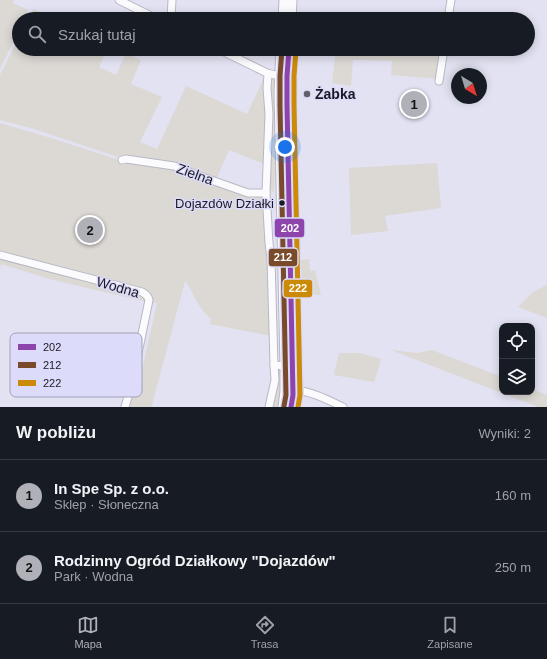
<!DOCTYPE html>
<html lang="pl">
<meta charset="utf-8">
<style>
body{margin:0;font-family:Helvetica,sans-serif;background:#20242c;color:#f1f3f6}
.controls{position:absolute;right:12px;bottom:12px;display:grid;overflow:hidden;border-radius:8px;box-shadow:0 2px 10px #0003}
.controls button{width:36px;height:36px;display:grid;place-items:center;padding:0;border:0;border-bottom:1px solid #363941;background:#171b24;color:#f1f3f6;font:20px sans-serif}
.compass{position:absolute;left:451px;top:68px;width:36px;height:36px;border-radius:50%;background:#171b24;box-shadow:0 2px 10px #0003;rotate:142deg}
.you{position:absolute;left:285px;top:147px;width:14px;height:14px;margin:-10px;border:3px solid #fff;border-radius:50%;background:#1a73e8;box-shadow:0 0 0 6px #1a73e833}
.badge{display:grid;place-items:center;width:26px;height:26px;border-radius:50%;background:#b0b0b8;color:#111;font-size:13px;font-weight:700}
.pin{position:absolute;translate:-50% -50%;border:2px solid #fff;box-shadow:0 1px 4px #0006}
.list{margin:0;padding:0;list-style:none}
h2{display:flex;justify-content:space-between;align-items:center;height:52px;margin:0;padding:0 16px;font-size:17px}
h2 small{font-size:13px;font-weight:400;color:#9ea1a6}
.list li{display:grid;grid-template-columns:26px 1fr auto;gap:12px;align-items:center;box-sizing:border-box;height:72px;padding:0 16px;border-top:1px solid #363941}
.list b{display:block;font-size:15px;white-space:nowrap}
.list p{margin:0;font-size:13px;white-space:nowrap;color:#9ea1a6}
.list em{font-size:13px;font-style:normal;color:#9ea1a6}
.icon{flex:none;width:22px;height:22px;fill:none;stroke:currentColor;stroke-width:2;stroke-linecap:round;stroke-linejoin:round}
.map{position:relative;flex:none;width:547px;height:407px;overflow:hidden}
.search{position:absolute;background:#171b24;box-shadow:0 2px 10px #0003;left:12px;right:12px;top:12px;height:44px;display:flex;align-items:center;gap:10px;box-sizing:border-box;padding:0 14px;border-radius:22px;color:#9ea1a6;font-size:15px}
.sheet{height:196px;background:#171b24}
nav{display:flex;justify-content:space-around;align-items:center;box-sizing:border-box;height:56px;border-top:1px solid #363941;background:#171b24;font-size:11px;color:#9ea1a6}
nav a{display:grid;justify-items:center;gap:2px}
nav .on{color:#b0b0b8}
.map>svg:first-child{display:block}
</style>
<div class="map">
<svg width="547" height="407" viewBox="0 0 547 407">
<rect width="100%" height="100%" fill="#e2e2f2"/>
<g fill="#dcd8d4">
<polygon points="0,0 14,0 13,3 28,10 24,19 19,19 19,30 0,69"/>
<polygon points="33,9 55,19 28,19"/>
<polygon points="19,37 19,49 99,49 106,52 99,67 116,75 126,53 141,60 131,84 162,97 140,142 157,149 186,86 247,114 264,78 266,98 264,164 229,150 216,180 153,161 118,157 34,129 0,120 0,75"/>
<polygon points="336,49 442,49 438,79 391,75 392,61 353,60 351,86 332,83"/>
<polygon points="271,79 274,79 276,81 275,112 276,152 274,192 268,189 269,82"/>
<path d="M0 123 51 138 119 160 173 168 263 196 270 258 272 336 210 324 211 319C203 312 196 302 192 292 190 288 188 285 185 281L153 401 152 407H126L129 391 137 392 157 303 149 302 151 293 98 279 0 254Z"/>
<polygon points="437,163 441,208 385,216 388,231 351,235 349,168"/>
<polygon points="0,257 144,295 147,302 49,279 1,264 0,269"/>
<polygon points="309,259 310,271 315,270 321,295 296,294 296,261"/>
<polygon points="547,285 547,318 518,307 533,292"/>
<polygon points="391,350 417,353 432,350 502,377 502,392 532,392 532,389 547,395 547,407 538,407"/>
<polygon points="339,353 360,353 381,359 374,382 334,375"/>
<polygon points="276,370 282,370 280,407 270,407"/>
</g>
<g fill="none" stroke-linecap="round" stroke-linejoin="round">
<g stroke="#b8b8c4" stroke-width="9">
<g id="minor">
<polyline points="119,0 157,19"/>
<polyline points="171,19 172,0"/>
<polyline points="448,19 451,0"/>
<polyline points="218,49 267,73 279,76"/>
<polyline points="268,74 267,88 269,114 266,193 269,243 271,259 274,365"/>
<polyline points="439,81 444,49"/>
<polyline points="122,160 126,159 174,166 197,175 248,193 266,193"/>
<path d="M0 255 142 292C146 294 148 296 149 300L130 392 127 400 125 407"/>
<path d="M293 390C311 391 326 399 343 407"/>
<polyline points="269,407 275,380 274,365 285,366"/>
</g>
</g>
<g stroke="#b8b8c4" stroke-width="11">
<g id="major">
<polyline points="283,19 284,0"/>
<polyline points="291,19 292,0"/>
<polyline points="281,49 279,92 285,366 285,391 283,407"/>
<polyline points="289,49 287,76 287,105 292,364 293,395 291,407"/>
</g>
</g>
<use href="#minor" stroke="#fbfbfd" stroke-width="7"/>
<use href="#major" stroke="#fbfbfd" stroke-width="9"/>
<g stroke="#dcdbf9" stroke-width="8">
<polyline id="bus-1" points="289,49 287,76 287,105 293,395 291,407"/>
</g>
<g stroke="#dcdbf9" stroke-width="8">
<polyline id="bus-2" points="282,49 280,76 280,105 286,395 284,406"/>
</g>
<g stroke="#dcdbf9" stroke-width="8">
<polyline id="bus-3" points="296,50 294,76 294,105 300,395 298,407"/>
</g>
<use href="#bus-1" stroke="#8e44ad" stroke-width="5"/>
<use href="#bus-2" stroke="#7a4b2a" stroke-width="5"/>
<use href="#bus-3" stroke="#cb8a07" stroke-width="5"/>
</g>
<circle fill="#605f6c" stroke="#dcdbf9" stroke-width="1.5" cx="307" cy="94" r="4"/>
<circle fill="#1a1924" stroke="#dcdbf9" stroke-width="1.5" cx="282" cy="203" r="3.5"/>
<g text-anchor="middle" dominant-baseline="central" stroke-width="3" stroke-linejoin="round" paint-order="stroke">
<g font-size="13" fill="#1a1924" stroke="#dcdbf9" text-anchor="end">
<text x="274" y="203">Dojazdów Działki</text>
</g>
<g font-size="14" font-weight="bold" fill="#1a1924" stroke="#dcdbf9" text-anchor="start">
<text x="315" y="94">Żabka</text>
</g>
<g font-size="14" fill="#1a1924" stroke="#dcdbf9">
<text transform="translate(195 174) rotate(20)">Zielna</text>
<text transform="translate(118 287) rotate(16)">Wodna</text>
</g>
</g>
<rect x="10" y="333" width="132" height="64" rx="6" fill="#dcdbf9" stroke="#a2a1b9" stroke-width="1"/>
<rect x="18" y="344" width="18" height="6" fill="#8e44ad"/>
<rect x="18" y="362" width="18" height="6" fill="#7a4b2a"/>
<rect x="18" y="380" width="18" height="6" fill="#cb8a07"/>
<g font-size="11" fill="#1a1924">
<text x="43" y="351">202</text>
<text x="43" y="369">212</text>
<text x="43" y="387">222</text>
</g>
<g stroke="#dcdbf9" stroke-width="1.5">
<rect x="274" y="218" width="31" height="20" rx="4" fill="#8e44ad"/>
<rect x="268" y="248" width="30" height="19" rx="4" fill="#7a4b2a"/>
<rect x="283" y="279" width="30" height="19" rx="4" fill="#cb8a07"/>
</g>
<g font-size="11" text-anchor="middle" font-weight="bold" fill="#fff">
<text x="290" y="232">202</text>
<text x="283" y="261">212</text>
<text x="298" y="292">222</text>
</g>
</svg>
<div class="controls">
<button><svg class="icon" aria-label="locate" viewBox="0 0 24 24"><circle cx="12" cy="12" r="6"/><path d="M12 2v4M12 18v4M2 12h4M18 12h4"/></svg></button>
<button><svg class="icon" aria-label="layers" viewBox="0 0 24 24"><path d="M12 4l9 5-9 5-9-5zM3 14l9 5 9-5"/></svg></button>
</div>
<svg class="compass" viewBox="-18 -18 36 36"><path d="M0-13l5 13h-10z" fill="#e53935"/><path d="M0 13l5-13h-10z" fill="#9ea1a6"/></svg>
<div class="you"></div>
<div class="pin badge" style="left:414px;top:104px">1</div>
<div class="pin badge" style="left:90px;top:230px">2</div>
<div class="search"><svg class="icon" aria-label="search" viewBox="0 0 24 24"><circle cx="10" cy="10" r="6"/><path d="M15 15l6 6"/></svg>Szukaj tutaj</div>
</div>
<section class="sheet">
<h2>W pobliżu<small>Wyniki: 2</small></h2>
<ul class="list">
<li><span class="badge">1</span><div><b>In Spe Sp. z o.o.</b><p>Sklep · Słoneczna</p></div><em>160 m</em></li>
<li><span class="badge">2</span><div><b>Rodzinny Ogród Działkowy &quot;Dojazdów&quot;</b><p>Park · Wodna</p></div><em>250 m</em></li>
</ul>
</section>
<nav>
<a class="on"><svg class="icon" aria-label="map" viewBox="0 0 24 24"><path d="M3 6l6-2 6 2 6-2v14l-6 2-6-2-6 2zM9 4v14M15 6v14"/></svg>Mapa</a>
<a><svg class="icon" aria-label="directions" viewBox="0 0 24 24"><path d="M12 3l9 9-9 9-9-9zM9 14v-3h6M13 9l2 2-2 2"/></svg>Trasa</a>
<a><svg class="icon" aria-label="saved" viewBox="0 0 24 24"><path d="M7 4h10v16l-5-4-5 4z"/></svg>Zapisane</a>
</nav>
